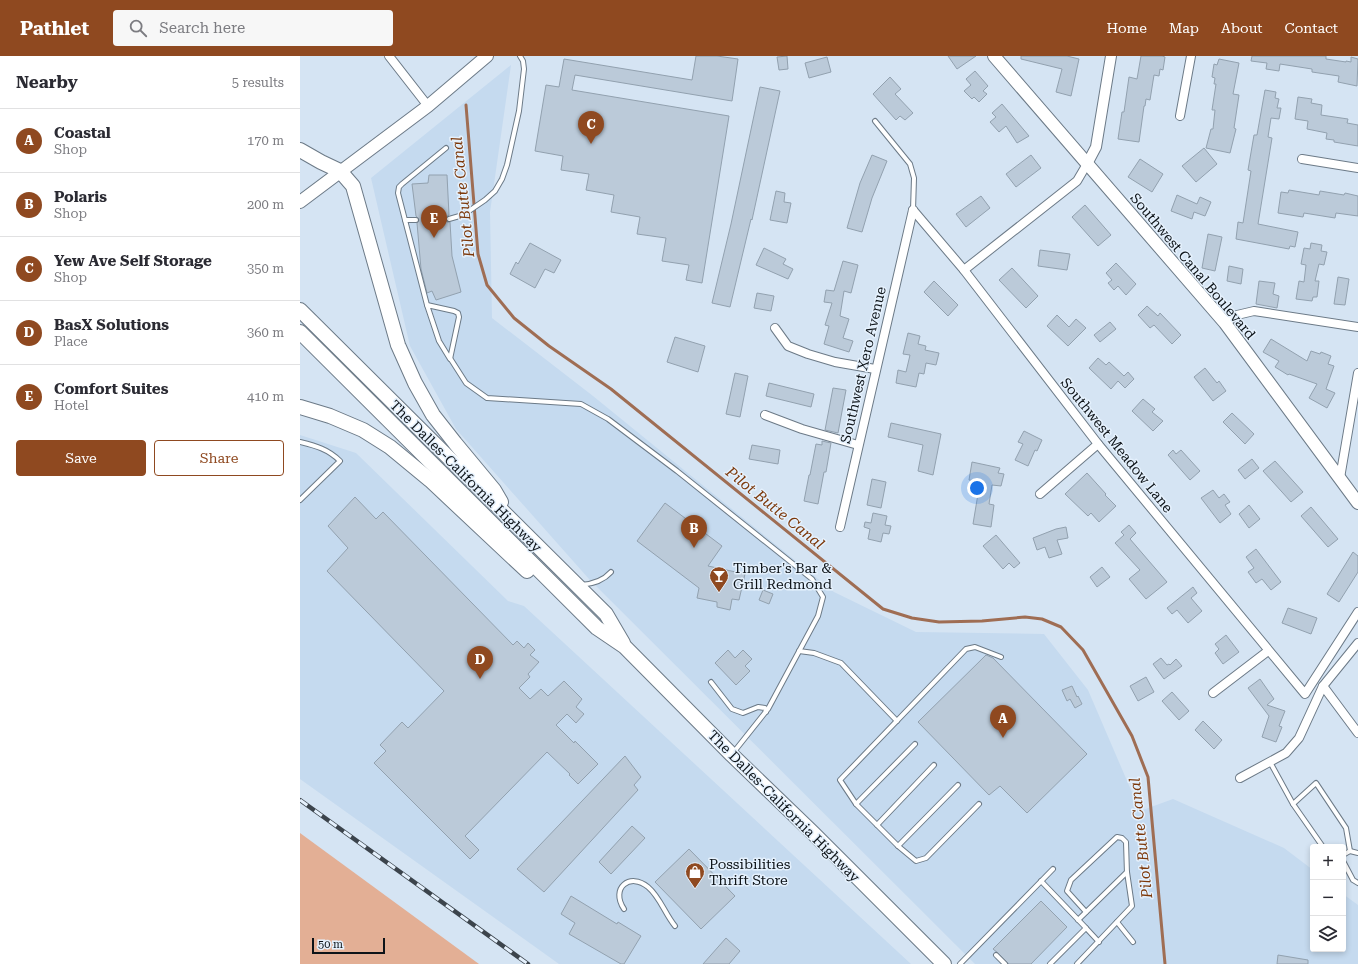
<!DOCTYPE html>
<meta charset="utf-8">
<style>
body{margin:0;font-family:"Roboto Serif",serif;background:#f7f7f7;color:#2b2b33}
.controls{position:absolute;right:12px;bottom:12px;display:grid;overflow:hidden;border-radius:4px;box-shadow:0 2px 6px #0003}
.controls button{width:36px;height:36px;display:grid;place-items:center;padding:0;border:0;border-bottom:1px solid #e1e1e2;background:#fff;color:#2b2b33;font:20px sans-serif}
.scale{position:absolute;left:12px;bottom:10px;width:73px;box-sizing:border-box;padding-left:4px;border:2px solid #0d1318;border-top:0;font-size:11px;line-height:14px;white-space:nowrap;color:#0d1318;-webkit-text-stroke:3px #e5f1fd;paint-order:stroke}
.you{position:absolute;left:677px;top:432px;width:14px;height:14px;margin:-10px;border:3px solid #fff;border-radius:50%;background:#1a73e8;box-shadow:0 0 0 6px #1a73e833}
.badge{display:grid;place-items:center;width:26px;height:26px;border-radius:50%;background:#8f4920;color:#fff;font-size:13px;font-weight:700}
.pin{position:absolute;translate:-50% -33px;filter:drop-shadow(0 1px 2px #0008)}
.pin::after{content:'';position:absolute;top:21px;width:14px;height:12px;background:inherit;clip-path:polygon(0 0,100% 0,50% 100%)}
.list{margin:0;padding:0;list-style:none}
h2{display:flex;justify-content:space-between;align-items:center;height:52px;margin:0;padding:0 16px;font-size:17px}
h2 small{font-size:13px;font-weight:400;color:#7c7c81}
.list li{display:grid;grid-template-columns:26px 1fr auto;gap:12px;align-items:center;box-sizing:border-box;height:64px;padding:0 16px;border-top:1px solid #e1e1e2}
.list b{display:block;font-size:15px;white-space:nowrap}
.list p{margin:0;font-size:13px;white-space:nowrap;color:#7c7c81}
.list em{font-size:13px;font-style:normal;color:#7c7c81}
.actions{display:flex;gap:8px;padding:12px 16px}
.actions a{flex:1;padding:9px 0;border:1px solid #8f4920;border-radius:4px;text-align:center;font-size:14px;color:#8f4920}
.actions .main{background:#8f4920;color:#fff}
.icon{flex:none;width:22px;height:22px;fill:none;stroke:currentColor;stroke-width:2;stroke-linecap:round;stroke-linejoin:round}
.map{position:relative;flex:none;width:1058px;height:908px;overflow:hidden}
header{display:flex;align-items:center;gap:24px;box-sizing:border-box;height:56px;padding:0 20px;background:#8f4920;color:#fff}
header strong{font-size:19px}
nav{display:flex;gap:22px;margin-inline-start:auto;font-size:14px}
.search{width:280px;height:36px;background:#f7f7f7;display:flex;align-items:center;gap:10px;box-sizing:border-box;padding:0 14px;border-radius:4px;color:#7c7c81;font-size:15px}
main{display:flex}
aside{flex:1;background:#fff}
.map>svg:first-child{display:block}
</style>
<header>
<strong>Pathlet</strong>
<div class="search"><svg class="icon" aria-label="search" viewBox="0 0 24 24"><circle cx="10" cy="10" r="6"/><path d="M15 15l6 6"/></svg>Search here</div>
<nav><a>Home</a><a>Map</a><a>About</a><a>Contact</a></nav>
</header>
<main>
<aside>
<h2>Nearby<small>5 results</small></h2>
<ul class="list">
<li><span class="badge">A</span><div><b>Coastal</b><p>Shop</p></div><em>170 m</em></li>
<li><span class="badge">B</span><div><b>Polaris</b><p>Shop</p></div><em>200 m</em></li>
<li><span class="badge">C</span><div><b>Yew Ave Self Storage</b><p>Shop</p></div><em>350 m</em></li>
<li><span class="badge">D</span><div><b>BasX Solutions</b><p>Place</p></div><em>360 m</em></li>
<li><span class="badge">E</span><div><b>Comfort Suites</b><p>Hotel</p></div><em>410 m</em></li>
</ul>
<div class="actions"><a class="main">Save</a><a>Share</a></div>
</aside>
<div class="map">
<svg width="1058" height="908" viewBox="0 0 1058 908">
<rect width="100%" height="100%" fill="#d5e4f3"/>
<g fill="#c5daef">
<polygon points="211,9 190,156 192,262 293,340 534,536 616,576 744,578 788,634 840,755 873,743 984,792 1013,814 1013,893 1043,893 1043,838 1058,849 1058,908 675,908 289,523 156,373 110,290 71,122"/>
<polygon points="0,379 56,397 208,545 224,550 611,908 259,908 0,723"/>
</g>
<polygon fill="#e3af95" points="0,777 179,908 0,908"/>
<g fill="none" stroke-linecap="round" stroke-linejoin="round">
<polyline stroke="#9f6d53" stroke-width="3" points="166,49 178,198 187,229 214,262 249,290 311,333 583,553 612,562 639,566 682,565 725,561 742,563 761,571 783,594 832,680 848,721 865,908"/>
</g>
<g fill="#bbcad9" stroke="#92a1af">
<polygon points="396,0 417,0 438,3 432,45 275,19 272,34 429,60 402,227 386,224 389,209 362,205 366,182 337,178 340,161 311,156 314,139 286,134 289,118 261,114 263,100 235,95 246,29 259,31 264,3 392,24"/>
<polygon points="487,0 488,13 479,14 477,1"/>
<polygon points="648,0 676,0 657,13"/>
<polygon points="721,0 767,0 779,3 771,40 756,36 762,13 721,3"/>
<polygon points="841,0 862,0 865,1 863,14 860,13 859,20 854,19 850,44 846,43 845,50 844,50 839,86 818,83 822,56 824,56 829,21 837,23"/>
<polygon points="952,0 1026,0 1026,3 1046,6 1046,5 1051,6 1051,1 1058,3 1057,30 1038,26 1039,20 1012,16 1012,13 980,8 979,15 966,13 967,7 951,5"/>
<polygon points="527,1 531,16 509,22 505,7"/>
<polygon points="919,3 939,7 933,38 939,39 934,72 936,73 930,97 906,92 911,73 913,73 915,54 912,54 916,28 914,28 915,22 912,21 914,8 917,9"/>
<polygon points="675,15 688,30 683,35 687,38 679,46 674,41 672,43 664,35 671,29 666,23"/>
<polygon points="590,21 601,33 595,38 613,57 605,64 600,60 596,64 573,38"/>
<polygon points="460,31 480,35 452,164 451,163 430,251 412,247 431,168"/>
<polygon points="965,34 976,36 975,42 979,43 977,52 981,52 979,63 971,62 968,81 972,82 958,168 998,176 995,191 990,190 989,193 936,183 938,166 943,167 951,115 948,114 954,79 957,79"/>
<polygon points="998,41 1012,43 1011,47 1022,49 1021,59 1048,63 1047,67 1058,69 1058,90 1034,86 1034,84 1026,83 1027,77 1007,73 1008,65 995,63"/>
<polygon points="702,48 729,80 717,87 706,70 699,76 690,66 696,61 692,57"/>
<polygon points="904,92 917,108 896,126 882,110"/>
<polygon points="572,99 587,105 572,142 562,176 547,172 560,127"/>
<polygon points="731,99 741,112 716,131 706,118"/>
<polygon points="840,103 863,118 852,136 828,121"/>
<polygon points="129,119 147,119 149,159 146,161 146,164 147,166 150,166 152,200 161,236 136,244 132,235 127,237 121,213 117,167 119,164 116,160 112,128 128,127"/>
<polygon points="989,134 1019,139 1020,135 1044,139 1045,137 1058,140 1058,160 1036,157 1035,162 1004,157 1003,161 978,157 981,136 988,137"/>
<polygon points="476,135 485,137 484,146 491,147 487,167 470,164"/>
<polygon points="877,139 897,148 900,141 911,146 905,160 894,156 892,163 871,155"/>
<polygon points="681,140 690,152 666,171 656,158"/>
<polygon points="785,149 811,179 798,190 772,161"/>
<polygon points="908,178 922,181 915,215 902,212"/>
<polygon points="230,187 261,204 254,217 245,213 235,232 210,218 216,206 218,208"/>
<polygon points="1011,187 1022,189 1021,195 1027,196 1024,209 1019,208 1015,225 1019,225 1017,241 1013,241 1012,245 996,243 999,225 1004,226 1006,209 1001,208 1004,192 1010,193"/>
<polygon points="464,192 486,203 483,208 493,213 488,223 456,209"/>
<polygon points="740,194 770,198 767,214 738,210"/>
<polygon points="543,205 558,209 551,237 544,235 540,260 549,263 543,282 553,285 549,296 524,288 529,270 525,269 532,247 524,246 526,234 534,235"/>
<polygon points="816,207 836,228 826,239 818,230 814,234 808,227 812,224 806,217"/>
<polygon points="929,210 943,213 941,228 927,225"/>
<polygon points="712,212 738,240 726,252 699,224"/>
<polygon points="1038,221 1049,223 1045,249 1034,248"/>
<polygon points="634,225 658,249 648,260 624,236"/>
<polygon points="959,225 975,227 973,238 979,240 977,252 956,248"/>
<polygon points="457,237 474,240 471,255 454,252"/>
<polygon points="847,250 858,260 860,257 881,279 872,288 854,269 850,272 838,259"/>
<polygon points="757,259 769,271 776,263 786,272 768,290 747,270"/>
<polygon points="810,266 816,273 800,286 794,279"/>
<polygon points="608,277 620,280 618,288 626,290 625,294 639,297 636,309 626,307 624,318 619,317 616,331 596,327 598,314 606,316 610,299 603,298"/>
<polygon points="375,281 405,290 398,316 367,306"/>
<polygon points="971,283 1007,305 1011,295 1020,298 1021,296 1031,300 1028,308 1034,310 1026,333 1035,337 1027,352 1009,342 1017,328 989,318 988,319 975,311 979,305 963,296"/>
<polygon points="798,302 806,309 809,306 824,320 828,316 834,323 825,332 818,325 811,333 789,312"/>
<polygon points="905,312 917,327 919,325 926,335 913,345 894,321"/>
<polygon points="435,317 448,320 440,361 426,358"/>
<polygon points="469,327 514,338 511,351 466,340"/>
<polygon points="533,332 546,334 538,377 525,374"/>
<polygon points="843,343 855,353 852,356 863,365 853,375 832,355"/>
<polygon points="932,357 954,378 945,388 923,366"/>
<polygon points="591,367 641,378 633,419 618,415 623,389 588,381"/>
<polygon points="724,375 742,384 737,395 735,394 728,410 715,404 723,388 718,386"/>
<polygon points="522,385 531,387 526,416 524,416 518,448 504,445 509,419 510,419 516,388 522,389"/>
<polygon points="452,389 480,394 478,408 449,403"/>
<polygon points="873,394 876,398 881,394 900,415 890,424 868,399"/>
<polygon points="952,403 959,412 945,423 938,414"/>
<polygon points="975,405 1003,436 991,446 963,415"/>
<polygon points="672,406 700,412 698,417 704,418 701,430 692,429 689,448 694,449 691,471 673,468 680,426 669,424"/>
<polygon points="787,417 806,438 805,439 816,450 799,466 791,457 788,460 765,438"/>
<polygon points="572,423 586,426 581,452 567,449"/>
<polygon points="913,434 919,442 924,438 930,446 925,449 931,458 920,467 901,442"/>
<polygon points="55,441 76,463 83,456 213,589 217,585 224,592 228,587 235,594 230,599 239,606 228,618 230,621 219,632 230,643 241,633 248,640 264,625 282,643 276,651 284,658 276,667 267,658 256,669 274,687 275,685 298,708 278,728 269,719 270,718 247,696 165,780 179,794 170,803 74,707 86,695 80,689 102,666 108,672 144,635 27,515 48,492 28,470"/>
<polygon points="365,447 422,490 408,510 445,518 439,544 432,543 430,554 417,551 417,546 397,542 399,532 337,485"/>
<polygon points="949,449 960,463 949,472 939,458"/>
<polygon points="1011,451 1038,483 1028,491 1001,460"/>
<polygon points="573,457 587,460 585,469 591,470 589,478 583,477 581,486 568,483 570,473 564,471 565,466 571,467"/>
<polygon points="829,469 836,477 830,483 867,526 846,543 829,523 840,514 815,487 824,479 821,476"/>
<polygon points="766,471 768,482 757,484 762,498 749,502 745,491 737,494 733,482 756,473"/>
<polygon points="696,479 720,507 714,512 709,507 703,513 683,490"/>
<polygon points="956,493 981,526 971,534 962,523 956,527 948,516 954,512 946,501"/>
<polygon points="1053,496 1058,500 1058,516 1039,546 1027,538"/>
<polygon points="802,511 810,521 797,531 790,521"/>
<polygon points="893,531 897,537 891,542 902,555 888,567 877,554 872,558 867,552"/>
<polygon points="463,534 473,538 469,548 459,544"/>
<polygon points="988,552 1017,562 1011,578 982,567"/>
<polygon points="926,579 939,596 923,608 915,597 919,593 915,588"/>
<polygon points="428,594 435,602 443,594 452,603 445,610 450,615 436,629 415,607"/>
<polygon points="686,599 693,602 787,698 727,757 700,730 689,739 618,666"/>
<polygon points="861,602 867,609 869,608 870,609 876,603 882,610 864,623 853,608"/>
<polygon points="846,621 854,636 838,645 830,630"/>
<polygon points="960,623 974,643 967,649 985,655 979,670 982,671 976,686 962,681 969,660 948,632"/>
<polygon points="772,630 777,641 778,640 782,648 775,652 770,643 767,645 762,634"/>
<polygon points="872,636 889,655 879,664 862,645"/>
<polygon points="903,665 922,684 914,693 895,674"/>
<polygon points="325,700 341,721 334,729 338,734 244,836 217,813"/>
<polygon points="332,770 345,782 311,818 299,806"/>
<polygon points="389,793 435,840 401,873 355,826"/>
<polygon points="271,840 317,868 318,866 341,880 324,908 321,908 269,878 275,867 261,858"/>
<polygon points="741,845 767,871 731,908 709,908 698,897 693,893"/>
<polygon points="426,882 440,895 429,908 403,908"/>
<polygon points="978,899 1008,904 1008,908 977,908"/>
</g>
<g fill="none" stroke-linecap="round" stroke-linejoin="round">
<g stroke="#6c7a87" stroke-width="6">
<g id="service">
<polyline points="575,65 610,108 614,122 613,154"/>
<polyline points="149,163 163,159 185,144 195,135 202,123 207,109 219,55 224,13 223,5 220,0"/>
<polyline points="105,164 116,164"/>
<polyline points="127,249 98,137 99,131 102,128 146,92"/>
<polygon points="127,249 154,255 158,257 159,261 150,303 139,285"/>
<polyline points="150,302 166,327 187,342 281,348 308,363 377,415 512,523 523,541 518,560 468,653 433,697"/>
<path d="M0 386C16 390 28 393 40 405L0 444"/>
<path d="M281 529C293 528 303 525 311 516"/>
<polyline points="499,595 514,597 541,607 597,665"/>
<polyline points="411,626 432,653 443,657 458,651 465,652 466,656"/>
<polyline points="970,706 993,748"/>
<polyline points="556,748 615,688"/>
<polyline points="679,748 626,802 616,805 598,790 556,748 540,724 666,593 675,591 701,601"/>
<polyline points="577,769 634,709"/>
<polyline points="598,790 658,729"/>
<polyline points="1023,791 993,748 1016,727 1046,772 1050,795 1043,799"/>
<polyline points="1050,795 1058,797"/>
<polyline points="1043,805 1053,824 1058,827"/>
<polyline points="741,825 786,872 750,908"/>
<path d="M324 853C310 832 330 816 348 831 360 841 365 858 375 870"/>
<polyline points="786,856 767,835 771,824 817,781 822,782 826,786 827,818"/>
<polyline points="817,866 833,886"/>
<polyline points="786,872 799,886"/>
<polyline points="696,899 705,908"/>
<polyline points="660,908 753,813"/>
<polyline points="777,908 832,850 827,816 778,864"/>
</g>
</g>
<g stroke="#6c7a87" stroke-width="10">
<g id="minor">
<polyline points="89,0 128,50"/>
<polyline points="880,60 891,0"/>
<polyline points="1002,103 1058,112"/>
<polyline points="613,154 664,214 798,388 1005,638 1058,556"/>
<polyline points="664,214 777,125 787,108"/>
<polyline points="925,267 937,259 954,255 1058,271"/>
<polyline points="475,272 488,290 508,298 535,306 575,313"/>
<polyline points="465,359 502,373 558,389"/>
<polyline points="1040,422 1058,317"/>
<polyline points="740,438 798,388"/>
<polyline points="540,471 613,154"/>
<polyline points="1023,630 1058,677"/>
<polyline points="913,637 968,595"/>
<polyline points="940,722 986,697 999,682 1023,630 1058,587"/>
</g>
</g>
<g stroke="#6c7a87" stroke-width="12">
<polyline id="tertiary" points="787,108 796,91 811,0"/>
</g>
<g stroke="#6c7a87" stroke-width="14">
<g id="secondary">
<polyline points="694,0 925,267 1058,447"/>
<polyline points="0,146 128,50 187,0"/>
</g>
</g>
<g stroke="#6c7a87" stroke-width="16">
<g id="trunk">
<polyline points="0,94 21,106 40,115 53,130 98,289 115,327 133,359 155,387 194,434 201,446"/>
<polyline points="0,254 306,558 323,587"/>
<polyline points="0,276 297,572 325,591 432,699 513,777 644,908"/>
<polyline points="0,351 30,360 63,374 90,391 130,424 227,515"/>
</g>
</g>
<use href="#service" stroke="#fff" stroke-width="4"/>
<use href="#minor" stroke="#fff" stroke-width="8"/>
<use href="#tertiary" stroke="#fff" stroke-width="10"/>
<use href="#secondary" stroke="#fff" stroke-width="12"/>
<use href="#trunk" stroke="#fff" stroke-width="14"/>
<g stroke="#3c444c" stroke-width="4.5">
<polyline id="rail" points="0,744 228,908"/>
</g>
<use href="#rail" stroke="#e5f1fd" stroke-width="3" stroke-dasharray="9" stroke-linecap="butt"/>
</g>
<defs>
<g id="bar-pin" transform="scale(1)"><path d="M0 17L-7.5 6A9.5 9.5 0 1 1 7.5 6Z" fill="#8f4920" stroke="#e5f1fd"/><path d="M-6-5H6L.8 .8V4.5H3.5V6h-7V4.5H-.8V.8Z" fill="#fff"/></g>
<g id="shop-pin" transform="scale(1)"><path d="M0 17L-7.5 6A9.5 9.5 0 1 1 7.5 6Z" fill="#8f4920" stroke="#e5f1fd"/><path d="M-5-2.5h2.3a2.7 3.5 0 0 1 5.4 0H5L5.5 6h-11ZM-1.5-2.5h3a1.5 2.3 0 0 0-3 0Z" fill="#fff"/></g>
</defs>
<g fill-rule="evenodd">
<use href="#bar-pin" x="419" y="520"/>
<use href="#shop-pin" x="395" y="816"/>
</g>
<g text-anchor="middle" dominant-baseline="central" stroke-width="3" stroke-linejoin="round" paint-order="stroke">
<g font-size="14" fill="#0d1318" stroke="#e5f1fd">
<text transform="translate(893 210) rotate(50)">Southwest Canal Boulevard</text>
<text transform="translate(563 309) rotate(-77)">Southwest Xero Avenue</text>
<text transform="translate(817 389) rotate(51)">Southwest Meadow Lane</text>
<text transform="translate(166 420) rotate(45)">The Dalles-California Highway</text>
<text transform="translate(484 750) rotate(45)">The Dalles-California Highway</text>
</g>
<g font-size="14" fill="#0d1318" stroke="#e5f1fd" text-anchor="start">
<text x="433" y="512">Timber's Bar &amp;<tspan x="433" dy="16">Grill Redmond</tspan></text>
<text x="409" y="808">Possibilities<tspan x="409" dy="16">Thrift Store</tspan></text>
</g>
<g font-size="15" font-style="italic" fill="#7c380a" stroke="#e5f1fd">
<text transform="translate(163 141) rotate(-96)">Pilot Butte Canal</text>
<text transform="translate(475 452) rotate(39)">Pilot Butte Canal</text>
<text transform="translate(841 782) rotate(-96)">Pilot Butte Canal</text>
</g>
</g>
</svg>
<div class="controls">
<button>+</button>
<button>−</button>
<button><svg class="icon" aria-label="layers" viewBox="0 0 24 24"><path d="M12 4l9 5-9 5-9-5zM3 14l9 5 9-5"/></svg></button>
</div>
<div class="scale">50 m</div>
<div class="you"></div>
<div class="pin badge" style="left:703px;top:682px">A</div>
<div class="pin badge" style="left:394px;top:492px">B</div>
<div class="pin badge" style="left:291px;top:88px">C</div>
<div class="pin badge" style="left:180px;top:623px">D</div>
<div class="pin badge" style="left:134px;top:182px">E</div>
</div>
</main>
